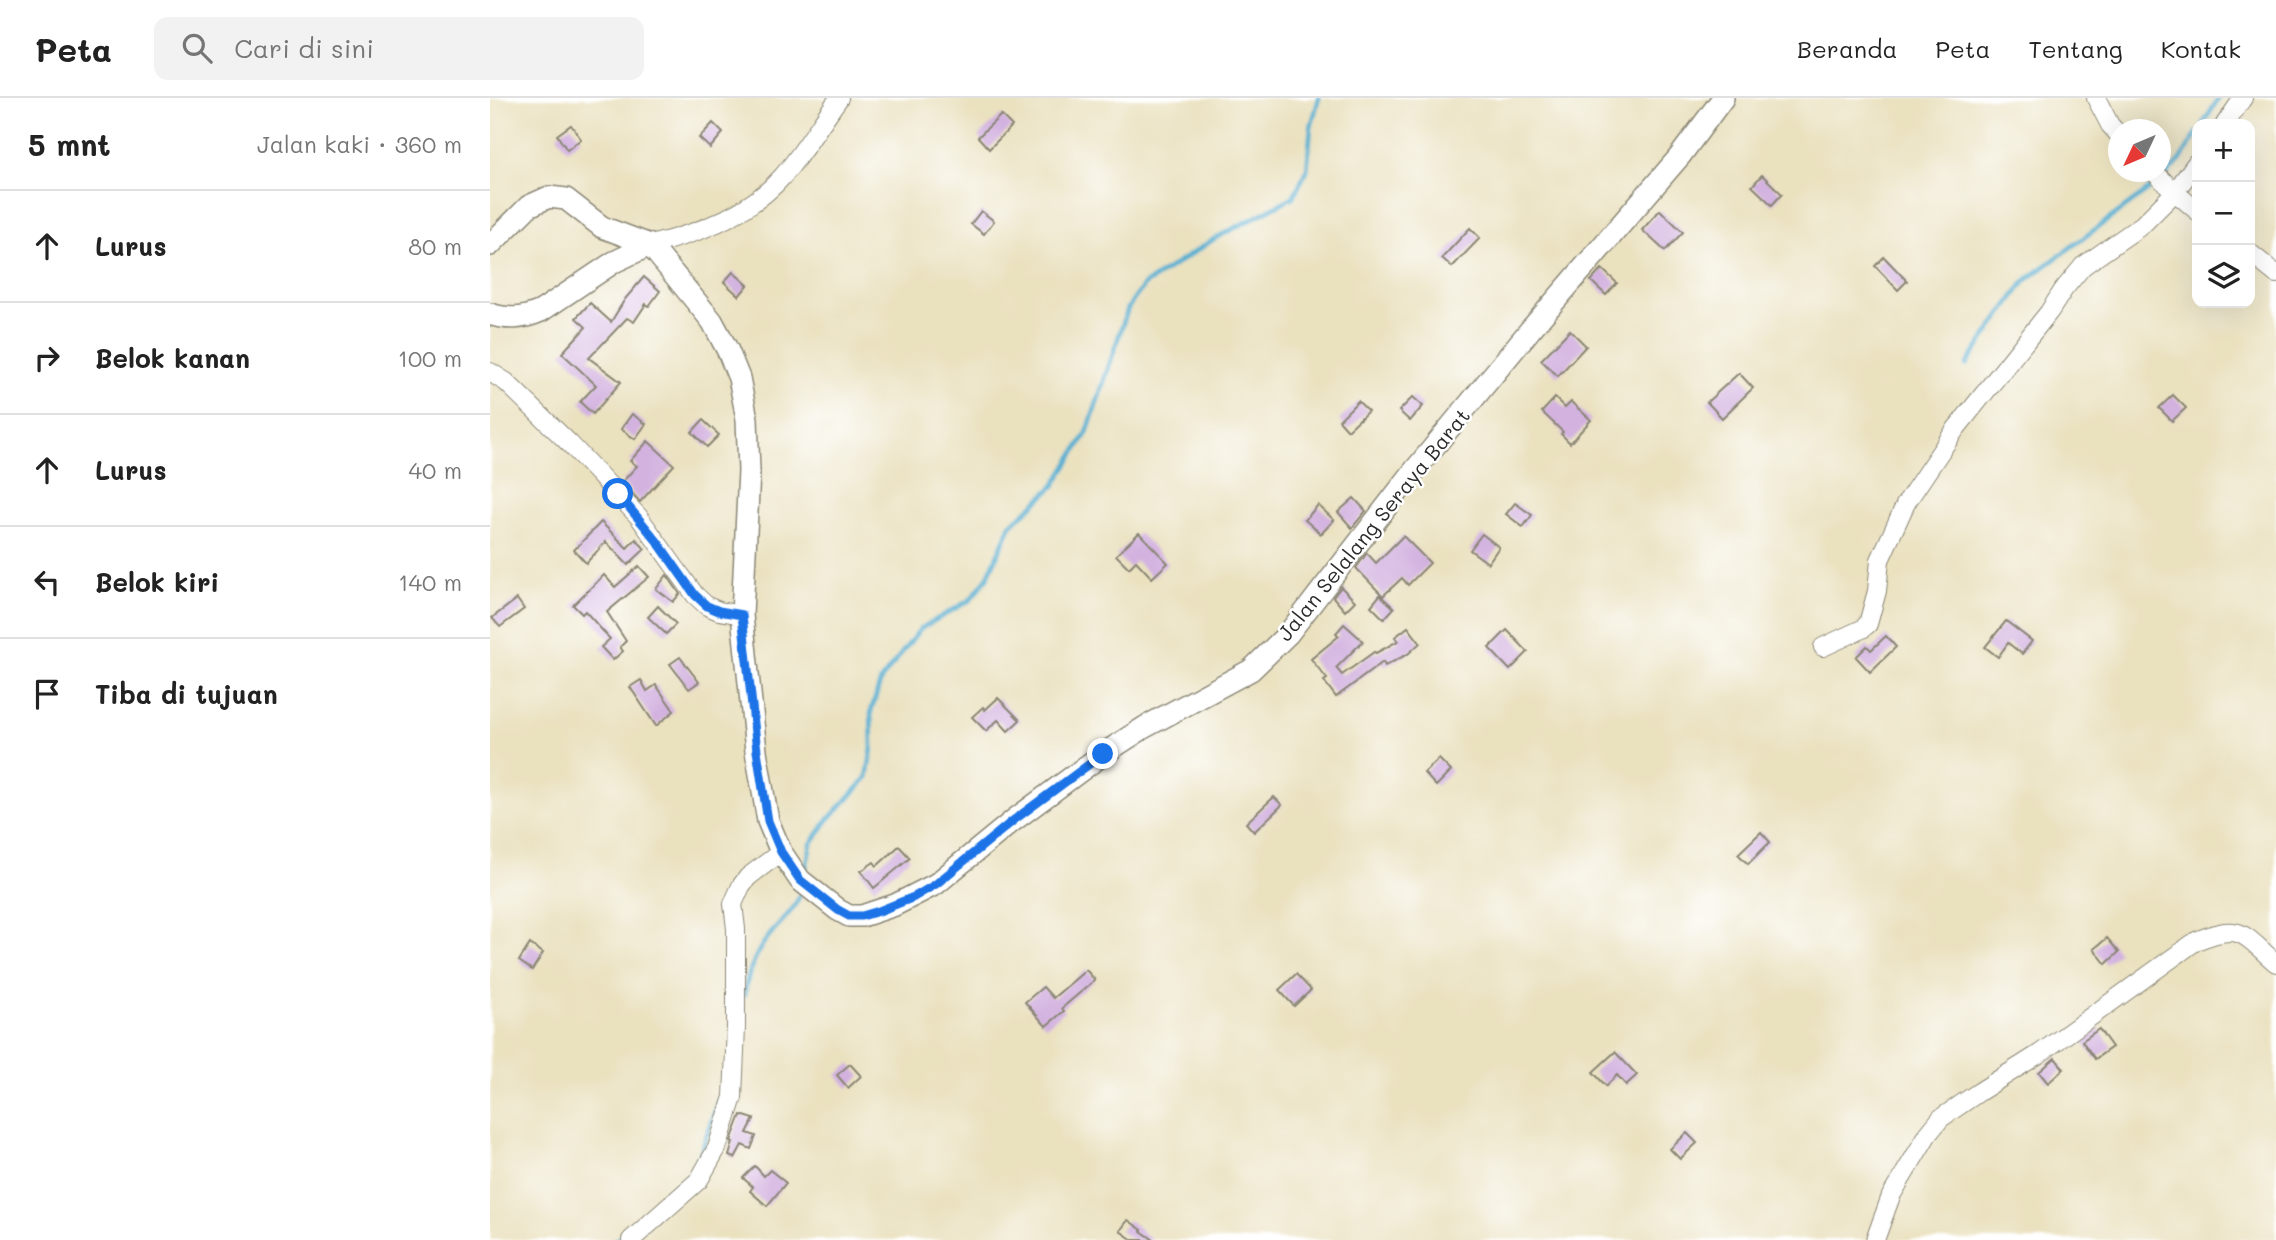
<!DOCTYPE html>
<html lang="id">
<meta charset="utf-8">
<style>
body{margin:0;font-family:Mali,sans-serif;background:#f2f2f2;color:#222}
.controls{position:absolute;right:21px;top:21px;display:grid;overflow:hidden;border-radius:14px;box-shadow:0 7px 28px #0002}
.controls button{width:63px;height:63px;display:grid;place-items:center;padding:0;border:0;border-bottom:2px solid #e0e0e0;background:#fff;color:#222;font:35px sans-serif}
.compass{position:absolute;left:1618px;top:21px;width:63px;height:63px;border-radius:50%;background:#fff;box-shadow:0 7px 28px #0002;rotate:226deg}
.stop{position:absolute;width:21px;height:21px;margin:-16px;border:5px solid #1a73e8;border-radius:50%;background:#fff}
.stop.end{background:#1a73e8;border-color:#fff;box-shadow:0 2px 7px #0008}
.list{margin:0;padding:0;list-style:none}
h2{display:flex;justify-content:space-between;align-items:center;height:91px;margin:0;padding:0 28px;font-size:30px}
h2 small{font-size:23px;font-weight:400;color:#767676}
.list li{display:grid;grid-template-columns:46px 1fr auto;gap:21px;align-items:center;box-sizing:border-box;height:112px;padding:0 28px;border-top:2px solid #e0e0e0}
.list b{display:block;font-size:26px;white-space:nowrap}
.list em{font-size:23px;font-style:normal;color:#767676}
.icon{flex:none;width:38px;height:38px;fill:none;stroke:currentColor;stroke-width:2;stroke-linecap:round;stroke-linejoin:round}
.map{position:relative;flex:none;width:1786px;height:1142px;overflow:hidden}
header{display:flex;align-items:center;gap:42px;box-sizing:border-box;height:98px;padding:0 35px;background:#fff;border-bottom:2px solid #e0e0e0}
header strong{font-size:33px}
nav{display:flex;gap:38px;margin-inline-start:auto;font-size:24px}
.search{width:490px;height:63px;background:#f2f2f2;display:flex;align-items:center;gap:18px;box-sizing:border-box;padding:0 24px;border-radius:14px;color:#767676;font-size:26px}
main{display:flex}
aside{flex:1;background:#fff}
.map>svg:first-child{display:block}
</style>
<header>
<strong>Peta</strong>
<div class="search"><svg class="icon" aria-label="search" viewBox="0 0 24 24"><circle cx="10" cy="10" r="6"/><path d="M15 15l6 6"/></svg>Cari di sini</div>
<nav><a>Beranda</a><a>Peta</a><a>Tentang</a><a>Kontak</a></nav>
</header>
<main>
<aside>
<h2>5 mnt<small>Jalan kaki · 360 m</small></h2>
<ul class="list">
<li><svg class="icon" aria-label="ahead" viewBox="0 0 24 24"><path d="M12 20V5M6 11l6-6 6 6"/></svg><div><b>Lurus</b></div><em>80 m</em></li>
<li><svg class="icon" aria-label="right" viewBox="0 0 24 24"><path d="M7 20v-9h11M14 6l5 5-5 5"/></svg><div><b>Belok kanan</b></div><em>100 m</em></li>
<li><svg class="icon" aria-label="ahead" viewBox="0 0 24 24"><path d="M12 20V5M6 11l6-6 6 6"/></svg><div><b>Lurus</b></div><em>40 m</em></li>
<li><svg class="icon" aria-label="left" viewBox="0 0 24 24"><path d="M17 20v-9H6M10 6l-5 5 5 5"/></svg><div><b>Belok kiri</b></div><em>140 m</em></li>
<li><svg class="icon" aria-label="arrive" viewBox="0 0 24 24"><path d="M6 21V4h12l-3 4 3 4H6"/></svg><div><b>Tiba di tujuan</b></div></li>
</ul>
</aside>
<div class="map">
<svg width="1786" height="1142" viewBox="0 0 1786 1142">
<rect width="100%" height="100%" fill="#fff"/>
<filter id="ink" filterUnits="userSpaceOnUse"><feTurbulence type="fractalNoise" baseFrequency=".0143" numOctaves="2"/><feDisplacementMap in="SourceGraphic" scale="14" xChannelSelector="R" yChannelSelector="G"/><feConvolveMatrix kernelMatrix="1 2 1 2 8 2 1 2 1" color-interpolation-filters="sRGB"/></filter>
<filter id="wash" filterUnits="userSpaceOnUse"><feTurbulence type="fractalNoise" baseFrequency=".00686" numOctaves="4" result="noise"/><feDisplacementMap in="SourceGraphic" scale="28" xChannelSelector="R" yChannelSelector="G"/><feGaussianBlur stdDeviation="1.57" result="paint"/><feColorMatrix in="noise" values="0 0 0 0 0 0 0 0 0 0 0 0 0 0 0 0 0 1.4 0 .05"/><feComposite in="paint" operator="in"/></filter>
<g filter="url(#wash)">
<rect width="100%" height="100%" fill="#eae1bf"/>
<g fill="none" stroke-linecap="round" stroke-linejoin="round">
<g stroke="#55afd2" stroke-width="4.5">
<polyline points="1713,26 1729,0"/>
<polyline points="1674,79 1690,63 1707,35"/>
<polyline points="1476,267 1535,183 1668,85"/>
<polyline points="315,774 321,746 337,723 377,680 382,650 381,613 391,582 430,531 480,502 497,480 521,427 564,388 597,335 638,210 654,187 724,141 803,99 817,72 821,29 829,0"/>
<path d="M254 897C257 880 262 864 271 849 284 827 306 816 312 790"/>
<polyline points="204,1075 237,977"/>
<polyline points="125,1142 137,1136"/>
</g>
</g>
<g id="blocks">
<g fill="#d3b2e0">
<polygon points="511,17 522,28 499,51 488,39"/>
<polygon points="223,25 233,35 220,50 209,40"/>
<polygon points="81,27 91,41 77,52 67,37"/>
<polygon points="1272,77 1292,96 1282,107 1262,88"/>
<polygon points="1170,112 1193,134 1175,153 1152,132"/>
<polygon points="491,113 504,123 494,136 481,126"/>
<polygon points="980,130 990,140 962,169 952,160"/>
<polygon points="1394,159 1417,183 1408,192 1385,168"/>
<polygon points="1112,171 1127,185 1116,197 1101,183"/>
<polygon points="243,174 258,187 249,198 234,184"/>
<polygon points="154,179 170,193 159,208 156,206 144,224 137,220 99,260 131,284 103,316 90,304 106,287 72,255 96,229 86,220 100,205 121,224 135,201"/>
<polygon points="1080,232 1096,248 1068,278 1051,262"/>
<polygon points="1249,275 1263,290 1232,320 1217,304"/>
<polygon points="1683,297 1696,310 1682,323 1669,310"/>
<polygon points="923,299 933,308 920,323 909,313"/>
<polygon points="1065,300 1075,310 1081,304 1101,322 1080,345 1071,336 1073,334 1052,314"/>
<polygon points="868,303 878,313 858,332 849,322"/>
<polygon points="142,316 156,326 145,341 131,331"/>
<polygon points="213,322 229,337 217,349 202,334"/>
<polygon points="158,343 184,367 150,404 132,384 147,368 140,363"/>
<polygon points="864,400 876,413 862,430 848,414"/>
<polygon points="1025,405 1042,417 1033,429 1016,416"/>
<polygon points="828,407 844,422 831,436 815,422"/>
<polygon points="111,424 137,450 146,441 155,451 138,467 116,444 96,465 84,452"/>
<polygon points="649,435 678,465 662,480 646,463 639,470 626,457"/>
<polygon points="992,436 1009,449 998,465 980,452"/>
<polygon points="913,438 940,465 918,487 912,480 893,498 866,470 877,455 886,465"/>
<polygon points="149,468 159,479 117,514 136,543 130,549 133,553 123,562 111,549 120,541 95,513 92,516 83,507 114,477 125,489"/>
<polygon points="177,477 190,496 183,504 166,491"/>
<polygon points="851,489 865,503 855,513 843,499"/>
<polygon points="890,497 904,510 894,521 881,508"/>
<polygon points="27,501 34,511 10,529 2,520"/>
<polygon points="168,508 186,526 176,536 158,519"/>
<polygon points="1516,523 1542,543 1532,556 1518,545 1508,559 1495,549"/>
<polygon points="854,526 873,543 846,570 852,577 884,554 886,555 908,543 905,539 918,529 930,545 918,556 895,568 893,564 846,599 834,583 837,581 821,561 849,538 846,535"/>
<polygon points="1017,532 1038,554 1020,572 999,550"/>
<polygon points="1396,538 1406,549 1380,574 1366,559 1377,548 1381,552"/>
<polygon points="190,559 209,584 199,591 180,566"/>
<polygon points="151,582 157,593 166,587 184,613 166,628 140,589"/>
<polygon points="508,600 530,622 518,633 508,622 496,633 482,619 493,609 495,612"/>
<polygon points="949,661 961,673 946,688 934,675"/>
<polygon points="784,699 792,707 764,734 756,725"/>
<polygon points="1271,734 1280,744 1258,766 1248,756"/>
<polygon points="409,748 420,760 384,790 371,773 384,764 387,768"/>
<polygon points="1617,840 1629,854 1616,866 1604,851"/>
<polygon points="40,846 53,855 42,872 29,863"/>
<polygon points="596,872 605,882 572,910 574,913 556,928 535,904 553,889 563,900"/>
<polygon points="806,876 821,892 804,908 789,892"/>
<polygon points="1609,931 1622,949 1605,961 1592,943"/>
<polygon points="1125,954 1147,977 1136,987 1127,977 1116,988 1103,974"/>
<polygon points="1565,960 1574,971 1558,985 1549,974"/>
<polygon points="360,966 371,978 358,990 347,977"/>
<polygon points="251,1017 264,1021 257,1035 266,1038 261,1051 252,1047 245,1060 239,1058 243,1044 241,1043"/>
<polygon points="1197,1035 1207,1045 1190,1061 1180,1051"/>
<polygon points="265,1068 274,1078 280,1072 296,1085 277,1108 260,1093 263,1089 253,1080"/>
<polygon points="638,1122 652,1132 651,1133 664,1142 643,1142 630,1133"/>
</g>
</g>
</g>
<g filter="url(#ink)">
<use href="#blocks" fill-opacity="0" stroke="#8a8675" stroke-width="2"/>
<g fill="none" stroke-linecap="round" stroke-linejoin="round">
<g stroke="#8a8675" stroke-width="20">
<g id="minor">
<polyline points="1606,0 1620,27 1629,37"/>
<polyline points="1735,26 1753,0"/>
<polyline points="1664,74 1685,94 1707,113"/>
<path d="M160 147C208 136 259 116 292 79 313 55 330 26 349 0"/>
<polyline points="1760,155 1786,176"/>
<polyline points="0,274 16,284 80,346 149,419 205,497 217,508 229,513 252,517"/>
<polyline points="1333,549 1372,531 1378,526 1387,493 1390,462 1416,405 1465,332 1559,214 1574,191 1593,168 1652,127 1685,94 1707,64"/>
<polyline points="141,1142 209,1082 227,1050 243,999 246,929 246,831 243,806 251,788 258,779 291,754"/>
<path d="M1385 1142 1401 1098 1438 1036 1451 1020 1489 994 1549 956 1706 843C1752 824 1752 836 1786 865"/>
</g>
</g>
<g stroke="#8a8675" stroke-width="24">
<g id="tertiary">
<polyline points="0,147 39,108 59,99 76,101 112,129 160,147"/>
<path d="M0 216C18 222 33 221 51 213L124 164 160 147 222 223 238 253 249 280 253 300 257 321 259 373 252 517 266 653 278 723 291 754 310 782 348 812 359 818H372L405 807 446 786 524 722 613 656 655 629 761 572 798 536 924 373 1040 232 1190 58 1233 0"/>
</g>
</g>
<use href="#minor" stroke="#fff" stroke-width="18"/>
<use href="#tertiary" stroke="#fff" stroke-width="21"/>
</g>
</g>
<g fill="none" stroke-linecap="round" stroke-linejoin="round" filter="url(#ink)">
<polyline stroke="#1a73e8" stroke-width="9" points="128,396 167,443 205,497 217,508 229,513 252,517 267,653 278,723 291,754 310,782 348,812 359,818 372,818 389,813 424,799 446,786 524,722 613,656"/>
</g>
<g text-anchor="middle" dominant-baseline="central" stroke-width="5" stroke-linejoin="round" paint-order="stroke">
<g font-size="21" fill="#2b2b2b" stroke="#fff">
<text transform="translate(883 426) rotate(-51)">Jalan Selalang Seraya Barat</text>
</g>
</g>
</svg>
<div class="controls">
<button>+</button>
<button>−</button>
<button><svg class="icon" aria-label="layers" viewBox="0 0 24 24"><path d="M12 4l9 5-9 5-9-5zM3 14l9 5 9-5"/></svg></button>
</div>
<svg class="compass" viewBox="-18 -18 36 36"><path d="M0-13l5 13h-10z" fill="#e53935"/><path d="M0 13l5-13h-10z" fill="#767676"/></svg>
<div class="stop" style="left:128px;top:396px"></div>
<div class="stop end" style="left:613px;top:656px"></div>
</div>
</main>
